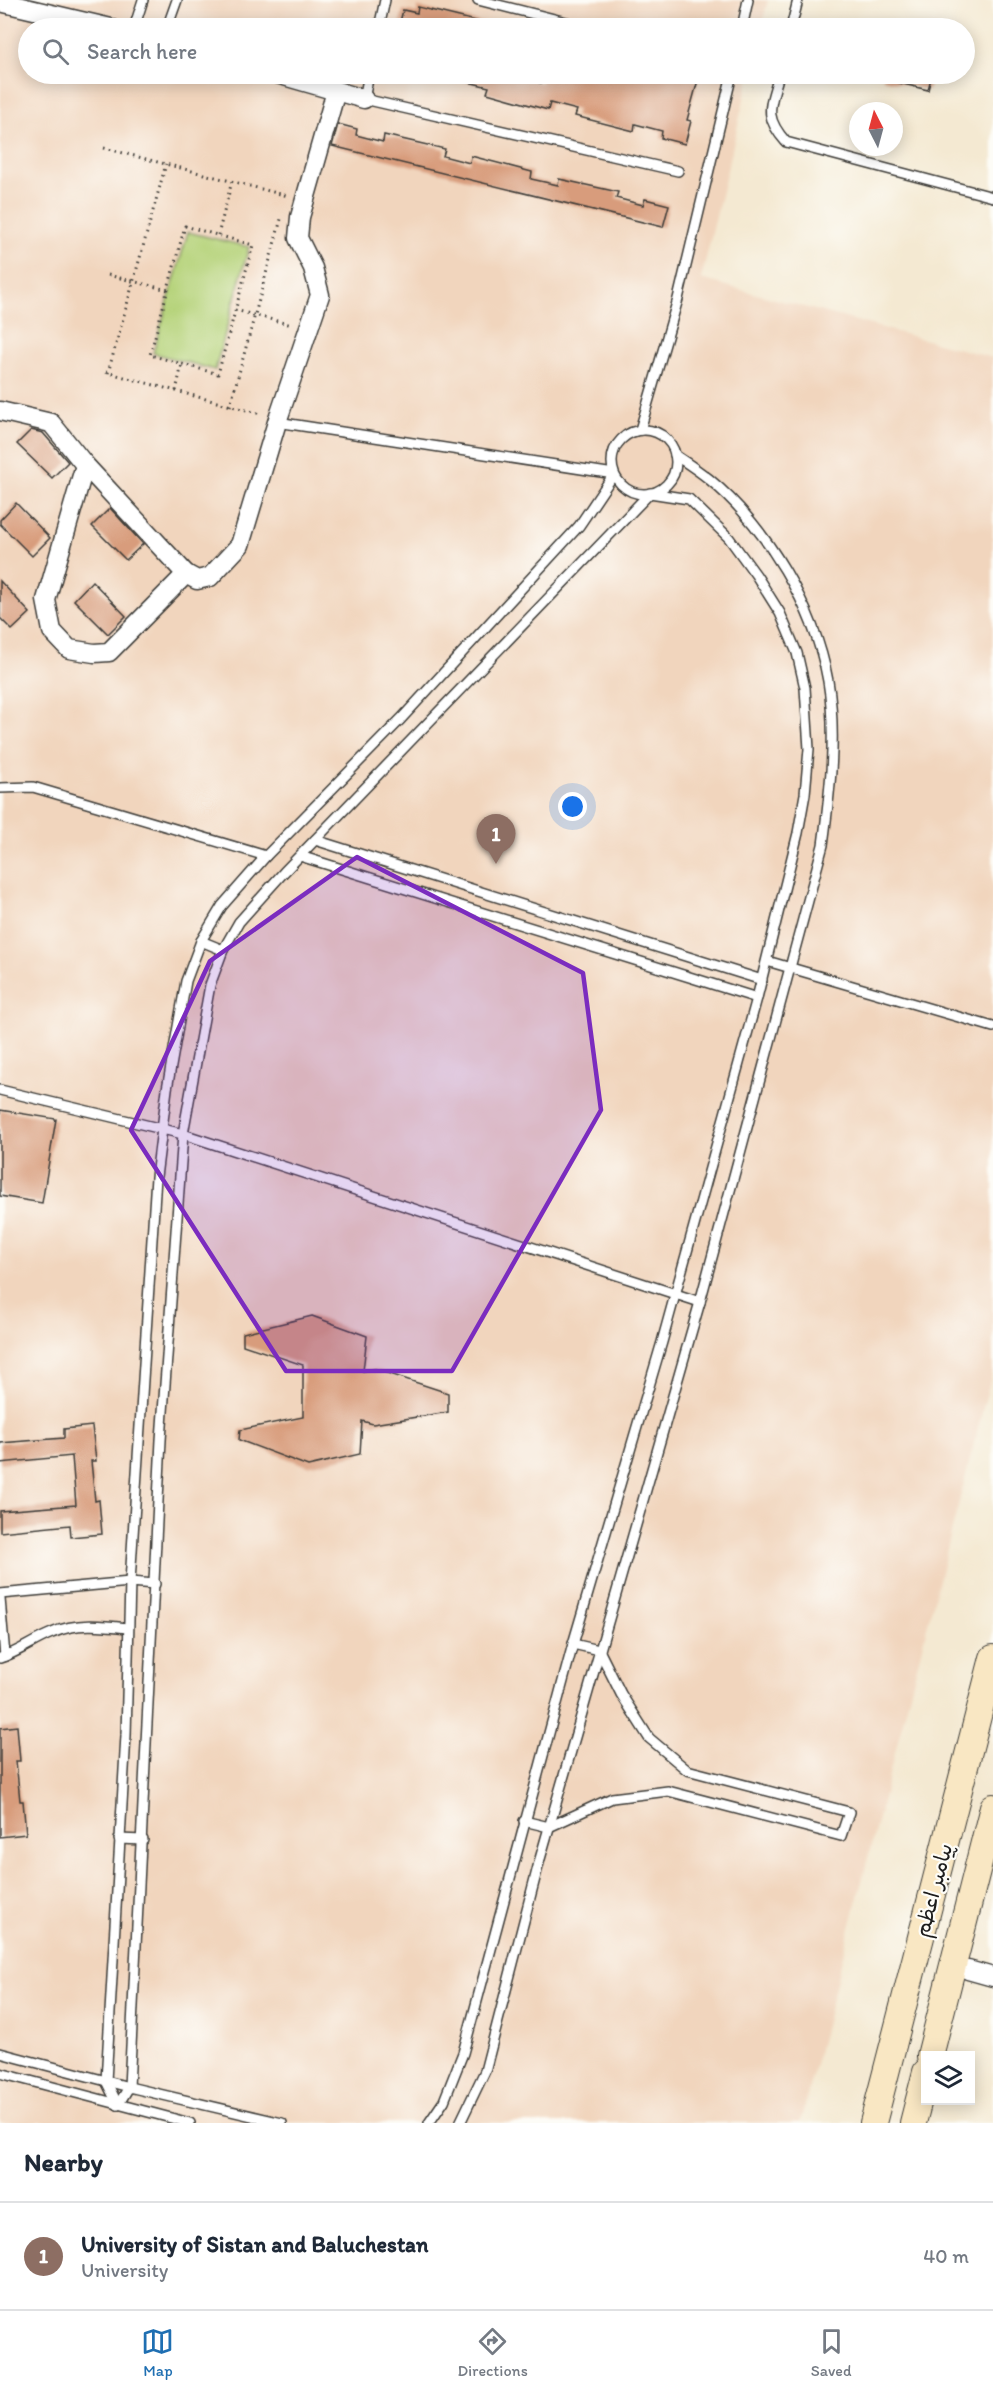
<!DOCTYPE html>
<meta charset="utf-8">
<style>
body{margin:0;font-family:Itim,"Playpen Sans Arabic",sans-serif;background:#f2f2f3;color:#1f2937}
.controls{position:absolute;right:18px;bottom:18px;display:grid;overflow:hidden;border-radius:0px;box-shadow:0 3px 15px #0003}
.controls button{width:54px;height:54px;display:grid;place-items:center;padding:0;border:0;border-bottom:2px solid #e0e1e3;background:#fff;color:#1f2937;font:30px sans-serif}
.compass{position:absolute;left:849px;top:102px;width:54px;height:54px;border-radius:50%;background:#fff;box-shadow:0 3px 15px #0003;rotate:354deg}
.you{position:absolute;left:573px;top:807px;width:21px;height:21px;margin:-15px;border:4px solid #fff;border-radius:50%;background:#1a73e8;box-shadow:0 0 0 9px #1a73e833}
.badge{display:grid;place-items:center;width:39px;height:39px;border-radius:50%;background:#1f6fb2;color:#fff;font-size:20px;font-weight:700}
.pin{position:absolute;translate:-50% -50px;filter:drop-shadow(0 2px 3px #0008)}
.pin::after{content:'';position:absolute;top:32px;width:21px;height:18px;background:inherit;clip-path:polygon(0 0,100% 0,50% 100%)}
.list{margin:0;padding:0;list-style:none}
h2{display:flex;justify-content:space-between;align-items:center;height:78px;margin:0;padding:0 24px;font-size:26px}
h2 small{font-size:20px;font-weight:400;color:#747a83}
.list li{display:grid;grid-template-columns:39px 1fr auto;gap:18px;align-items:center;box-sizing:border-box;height:108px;padding:0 24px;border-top:2px solid #e0e1e3}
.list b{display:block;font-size:22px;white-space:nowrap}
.list p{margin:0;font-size:20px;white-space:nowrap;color:#747a83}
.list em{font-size:20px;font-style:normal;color:#747a83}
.icon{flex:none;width:33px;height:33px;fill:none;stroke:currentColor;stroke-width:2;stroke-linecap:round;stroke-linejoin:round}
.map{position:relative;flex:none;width:993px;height:2123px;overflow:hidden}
.search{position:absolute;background:#fff;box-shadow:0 3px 15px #0003;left:18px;right:18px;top:18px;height:66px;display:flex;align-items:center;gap:15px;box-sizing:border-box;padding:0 21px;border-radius:33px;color:#747a83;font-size:22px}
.sheet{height:186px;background:#fff}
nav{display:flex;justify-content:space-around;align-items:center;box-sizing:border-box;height:84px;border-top:2px solid #e0e1e3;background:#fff;font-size:16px;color:#747a83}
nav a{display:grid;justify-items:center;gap:3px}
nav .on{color:#1f6fb2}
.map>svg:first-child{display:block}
</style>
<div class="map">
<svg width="993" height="2123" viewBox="0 0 993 2123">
<rect width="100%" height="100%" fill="#fdfcf7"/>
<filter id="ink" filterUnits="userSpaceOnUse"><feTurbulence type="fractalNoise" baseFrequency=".0167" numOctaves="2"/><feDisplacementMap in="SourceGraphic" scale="12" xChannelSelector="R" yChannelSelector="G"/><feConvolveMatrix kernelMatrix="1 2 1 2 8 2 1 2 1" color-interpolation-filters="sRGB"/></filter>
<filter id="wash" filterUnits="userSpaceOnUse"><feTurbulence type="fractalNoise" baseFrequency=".008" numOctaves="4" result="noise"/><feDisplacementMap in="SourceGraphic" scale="24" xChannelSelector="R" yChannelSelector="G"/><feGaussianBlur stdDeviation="1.35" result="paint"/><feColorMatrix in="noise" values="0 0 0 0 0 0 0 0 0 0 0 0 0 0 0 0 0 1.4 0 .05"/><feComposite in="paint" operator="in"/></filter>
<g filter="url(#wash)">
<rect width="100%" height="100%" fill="#f4e9d2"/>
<polygon fill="#f1d5bd" points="0,0 768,0 761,28 28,28 28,74 750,74 701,279 993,358 993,1369 800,2123 0,2123"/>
<polygon fill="#b6d37a" stroke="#69784b" stroke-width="1.5" points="188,232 249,247 215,370 153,353"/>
<g id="blocks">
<g fill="#d89c7c">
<polygon points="418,7 484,23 483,28 409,28 399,26 403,10 417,13"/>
<polygon points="456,74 503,74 541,83 542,74 670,74 698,80 687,120 691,121 685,144 661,138 662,131 635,124 634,131 575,116 577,110 550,103 548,110 487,93 489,87 455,79"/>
<polygon points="883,74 932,74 928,90 883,79"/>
<polygon points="338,124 357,129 356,135 383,142 384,135 445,149 443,156 470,163 471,156 532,172 531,179 558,185 559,179 618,192 616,198 643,205 645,199 669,205 663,227 332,146"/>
<polygon points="31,430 43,433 68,462 52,478 17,444"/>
<polygon points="16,503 50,538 32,556 0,524 0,520"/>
<polygon points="110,508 143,544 126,560 92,526"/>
<polygon points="0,581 30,613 12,630 0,618"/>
<polygon points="92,581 126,616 108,634 74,600"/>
<polygon points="0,1110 56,1119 42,1203 0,1196"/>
<polygon points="312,1316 367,1336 363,1371 375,1369 448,1393 448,1412 373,1424 362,1421 360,1454 308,1466 239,1440 240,1430 303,1417 303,1365 243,1345 243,1333"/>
<polygon points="92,1426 96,1461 91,1461 95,1501 99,1500 102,1534 71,1537 70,1525 0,1532 0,1511 76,1505 72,1456 0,1463 0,1443 64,1438 64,1429"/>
<polygon points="17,1726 20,1761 16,1761 20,1801 23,1801 26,1834 0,1837 0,1728"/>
</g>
</g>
</g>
<g filter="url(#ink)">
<use href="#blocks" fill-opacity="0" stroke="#3c3b37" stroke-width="1.5"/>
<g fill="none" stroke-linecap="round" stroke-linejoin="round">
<g stroke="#3c3b37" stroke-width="12">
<g id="lane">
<polyline points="478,0 590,28"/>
<polyline points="134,28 143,0"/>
<polyline points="167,28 177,0"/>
<polyline points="379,28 385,0"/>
<polyline points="742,28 748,0"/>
<polyline points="791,28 798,0"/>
<polyline points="369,74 364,99 678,171"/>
<path d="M779 74C771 105 762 115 786 142L993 197"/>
<polyline points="640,430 678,299 732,74"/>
<circle cx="644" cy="462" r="32"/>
<polyline points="0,788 33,787 266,856"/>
<polyline points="315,840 762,980"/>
<polyline points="300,856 757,998"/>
<polyline points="201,941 223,950"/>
<polyline points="767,961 993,1027"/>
<polyline points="0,1090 183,1134 700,1302"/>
<polyline points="0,1594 130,1582 155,1584"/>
<polyline points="0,1599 5,1656"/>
<path d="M0 1658C19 1652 34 1640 52 1633 76 1622 102 1625 127 1628"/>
<polyline points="524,1821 549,1827 612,1798 668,1791 841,1836 849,1812 687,1770 649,1738 621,1694 599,1650 573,1644"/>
<polyline points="119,1839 143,1840"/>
<polyline points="0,2053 129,2087 282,2123"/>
<polyline points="0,2073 190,2123"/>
<polyline points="118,2105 129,2087 161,1440 183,1134 210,985 223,950 239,922 284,872 650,493 689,499 729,538 756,575 780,613 797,653 805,688 809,749 805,794 798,833 757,998 662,1342 573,1644 463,2053 444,2101 429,2123"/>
<polyline points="118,2105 106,2081 126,1735 130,1582 156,1177 167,1089 186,981 201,941 222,906 266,856 401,719 579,526 614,474 277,422"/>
<path d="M460 2123 485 2071 540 1859 700 1302 823 845C830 792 837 734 828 681 815 608 766 526 709 479 698 470 687 463 675 455"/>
</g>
</g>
<g stroke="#3c3b37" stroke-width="21">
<g id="street">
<polyline points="0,2 111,28"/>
<polyline points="277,74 364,99"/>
<polyline points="0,411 51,423 85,465 186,574"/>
<polyline points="85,465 46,600 52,631 69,649 94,653 109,652 186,574 197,580 210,577 240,545 277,422 320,295 313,268 298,238 300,217 336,91"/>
<polyline points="968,1970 993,1977"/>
</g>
</g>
<g stroke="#3c3b37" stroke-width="28">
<g id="secondary">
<polyline points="930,2056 993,1807"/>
<polyline points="873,2123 993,1658"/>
<polyline points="913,2123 926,2072"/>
</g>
</g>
<g stroke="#3c3b37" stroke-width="3" stroke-dasharray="1.5 4.5" stroke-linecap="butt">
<polyline points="104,148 288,196"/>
<polygon points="185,226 253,245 218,374 150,355"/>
<polyline points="218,235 232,181"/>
<polyline points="108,275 168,290"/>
<polyline points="235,310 292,325"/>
<polyline points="106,372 261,414"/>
<polyline points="108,373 166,164"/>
<polyline points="176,391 182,364"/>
<polyline points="230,406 281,219"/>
</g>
<use href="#lane" stroke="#fff" stroke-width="9"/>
<use href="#street" stroke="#fff" stroke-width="18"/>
<use href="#secondary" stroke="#f9e7c3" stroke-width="26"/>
</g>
</g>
<path fill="#7b2cbf" fill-opacity="0.2" stroke="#7b2cbf" stroke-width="4.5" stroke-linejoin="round" d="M357 857 583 973 601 1110 452 1371H286L131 1130 210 961Z"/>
<g text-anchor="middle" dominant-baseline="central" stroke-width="4.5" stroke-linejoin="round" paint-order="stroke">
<g font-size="21" fill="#1c1c1c" stroke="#fdfcf7">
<text transform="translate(933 1890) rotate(-75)">پیامبر اعظم</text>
</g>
</g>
</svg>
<div class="controls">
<button><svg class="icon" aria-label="layers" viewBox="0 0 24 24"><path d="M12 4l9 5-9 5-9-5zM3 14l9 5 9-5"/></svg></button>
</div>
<svg class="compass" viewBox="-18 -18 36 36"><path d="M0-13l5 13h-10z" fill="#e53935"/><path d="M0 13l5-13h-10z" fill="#747a83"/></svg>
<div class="you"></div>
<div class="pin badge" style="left:496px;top:864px;background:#8d6e63">1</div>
<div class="search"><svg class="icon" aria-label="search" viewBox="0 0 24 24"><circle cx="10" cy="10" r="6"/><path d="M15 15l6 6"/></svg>Search here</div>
</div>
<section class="sheet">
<h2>Nearby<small></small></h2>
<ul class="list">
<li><span class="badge" style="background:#8d6e63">1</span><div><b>University of Sistan and Baluchestan</b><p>University</p></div><em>40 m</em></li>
</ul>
</section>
<nav>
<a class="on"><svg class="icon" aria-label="map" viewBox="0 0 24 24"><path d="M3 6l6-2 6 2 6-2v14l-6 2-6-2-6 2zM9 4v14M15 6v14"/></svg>Map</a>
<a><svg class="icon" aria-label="directions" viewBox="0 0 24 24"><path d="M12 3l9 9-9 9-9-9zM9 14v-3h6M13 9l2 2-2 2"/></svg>Directions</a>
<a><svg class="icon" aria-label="saved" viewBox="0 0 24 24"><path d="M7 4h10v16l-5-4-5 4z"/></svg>Saved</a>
</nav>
